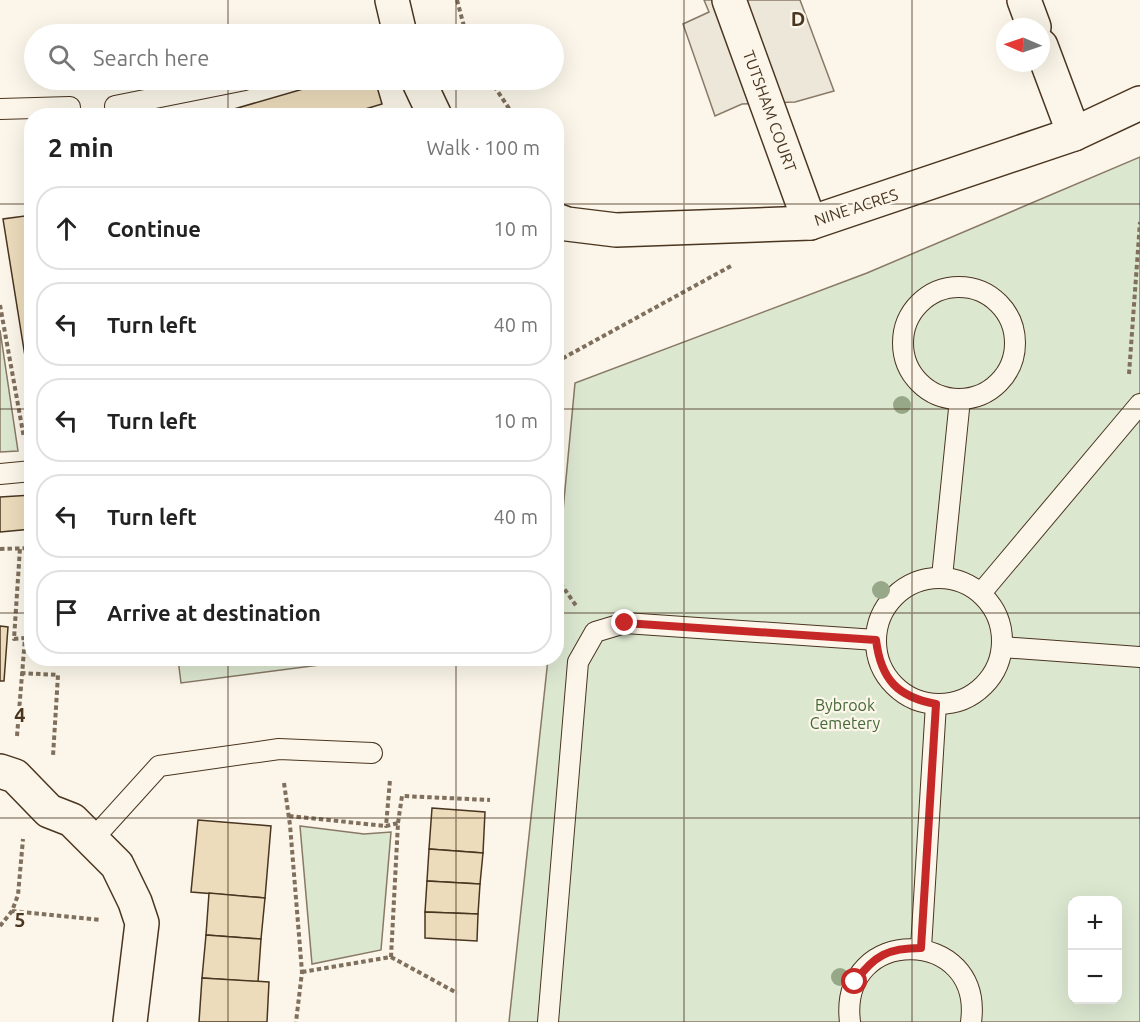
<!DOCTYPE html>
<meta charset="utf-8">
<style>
body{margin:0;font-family:Ubuntu,sans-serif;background:#f2f2f2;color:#222}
.controls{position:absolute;right:18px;bottom:18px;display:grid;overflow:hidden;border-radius:12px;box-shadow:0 6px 24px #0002}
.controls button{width:54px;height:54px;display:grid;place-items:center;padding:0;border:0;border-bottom:2px solid #e0e0e0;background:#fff;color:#222;font:30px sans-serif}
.compass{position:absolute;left:996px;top:18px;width:54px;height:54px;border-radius:50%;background:#fff;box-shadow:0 6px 24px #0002;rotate:272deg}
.stop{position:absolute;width:18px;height:18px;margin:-14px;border:4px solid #c62828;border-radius:50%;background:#fff}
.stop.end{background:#c62828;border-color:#fff;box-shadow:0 2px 6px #0008}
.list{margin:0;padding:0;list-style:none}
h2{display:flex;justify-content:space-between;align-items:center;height:78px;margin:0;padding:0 24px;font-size:26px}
h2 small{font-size:20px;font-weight:400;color:#767676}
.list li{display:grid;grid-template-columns:39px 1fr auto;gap:18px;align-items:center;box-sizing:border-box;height:84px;margin:0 12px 12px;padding:0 12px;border:2px solid #e0e0e0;border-radius:24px}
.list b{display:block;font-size:22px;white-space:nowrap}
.list em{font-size:20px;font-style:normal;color:#767676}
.icon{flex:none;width:33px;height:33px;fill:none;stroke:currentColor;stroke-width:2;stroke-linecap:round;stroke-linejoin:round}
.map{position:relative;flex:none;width:1140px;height:1022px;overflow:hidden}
.search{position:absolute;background:#fff;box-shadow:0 6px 24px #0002;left:24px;top:24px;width:540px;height:66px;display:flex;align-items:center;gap:15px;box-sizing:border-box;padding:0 21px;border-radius:33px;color:#767676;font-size:22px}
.panel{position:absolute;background:#fff;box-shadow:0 6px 24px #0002;left:24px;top:108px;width:540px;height:558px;border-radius:24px}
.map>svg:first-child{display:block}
</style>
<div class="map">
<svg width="1140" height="1022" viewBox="0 0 1140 1022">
<rect width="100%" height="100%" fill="#fbf6e9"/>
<g fill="#dce7d0" stroke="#887966" stroke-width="1.5" fill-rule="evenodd">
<path d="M1140 157V1022H509L548 659 556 658 557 575 575 383 867 273ZM1072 900H1118V1000H1072Z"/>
<polygon points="0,330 18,451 0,452"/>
<polygon points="178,659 178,658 366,659 181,683"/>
<polygon points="300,826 364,834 391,832 381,950 312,964"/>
</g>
<polygon fill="#ede7d9" stroke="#887966" stroke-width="1.5" points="704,0 800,0 834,91 795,102 742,104 715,116 683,24 709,12"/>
<g fill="#ecdcbc" stroke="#4a3520" stroke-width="1.5">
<polygon points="334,80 375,80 382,104 342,116 210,116"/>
<polygon points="32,215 32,400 3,219"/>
<polygon points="32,495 32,529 0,532 0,497"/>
<polygon points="0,626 8,627 4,681 0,681"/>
<polygon points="432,808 485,812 483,853 429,849"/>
<polygon points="198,820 271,826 265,898 191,892"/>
<polygon points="429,849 483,853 480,884 427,881"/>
<polygon points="427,881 480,884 478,914 425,912"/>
<polygon points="209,893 265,898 261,939 206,935"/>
<polygon points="425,912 478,914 477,941 425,938"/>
<polygon points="206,935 261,939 258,982 202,978"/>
<polygon points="202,978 269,982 267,1022 199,1022"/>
</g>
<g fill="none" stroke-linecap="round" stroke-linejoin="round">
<g stroke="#4a3520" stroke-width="22">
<g id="lane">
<polyline points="115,106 245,80"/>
<polyline points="0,109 70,107"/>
<circle cx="959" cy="343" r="56"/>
<polyline points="0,474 32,471"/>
<polyline points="942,577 960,399"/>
<circle cx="939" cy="641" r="63"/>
<polyline points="981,593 1140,404"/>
<polyline points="1002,647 1140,657"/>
<polyline points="92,840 159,766 279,749 372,753"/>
<polyline points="921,948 936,704"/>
<polyline points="548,1022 578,662 595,632 625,623 876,640"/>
<path d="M850 1022C838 924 984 926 971 1022"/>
</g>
</g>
<g stroke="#4a3520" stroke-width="36">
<g id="street">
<polyline points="392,0 400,34"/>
<polyline points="729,0 810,223"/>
<polyline points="1024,0 1034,27"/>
<polyline points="1041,46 1074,134"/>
<polyline points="418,80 435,116"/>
<polyline points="556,220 567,224 616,230 810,223 1074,134 1140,103"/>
<polyline points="0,771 15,776 49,811 72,820 117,865 135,902 142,923 130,1022"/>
</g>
</g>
<g stroke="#7f6f5c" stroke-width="4" stroke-dasharray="4.5 3" stroke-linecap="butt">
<polyline points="457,0 466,34"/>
<polyline points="490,80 514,116"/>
<polyline points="0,305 24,438"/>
<polyline points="556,362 731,266"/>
<polyline points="1129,374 1140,222"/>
<polyline points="0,549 32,548"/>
<polyline points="556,577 577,607"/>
<polyline points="21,673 58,675 53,756"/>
<polyline points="17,736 25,638 14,639 20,548"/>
<polyline points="284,783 290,825 302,972 296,1022"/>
<polyline points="289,816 386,826"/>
<polyline points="398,823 402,796 490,800"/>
<polyline points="12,911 101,920"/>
<polyline points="0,926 12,911 18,895 23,839"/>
<polyline points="391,957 457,993"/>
<polyline points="302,972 391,957 398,823 386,826 390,780"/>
</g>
<use href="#lane" stroke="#fbf6e9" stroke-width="20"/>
<use href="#street" stroke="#fbf6e9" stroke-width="33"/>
</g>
<g fill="#96a887">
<circle cx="902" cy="405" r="9"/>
<circle cx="881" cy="590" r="9"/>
<circle cx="840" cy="977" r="9"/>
</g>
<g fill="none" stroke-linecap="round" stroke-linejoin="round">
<path stroke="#c62828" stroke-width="8" d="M625 623 876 640C881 680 898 697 936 704L921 948C889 948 874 955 855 982"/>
</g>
<path fill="none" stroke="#4a3520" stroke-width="1.5" stroke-opacity="0.55" d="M228 0V34M456 0V34M684 0V1022M912 0V1022M228 80V116M456 80V116M0 204H32M556 204H1140M0 409H32M556 409H1140M0 613H32M556 613H1140M228 658V1022M456 658V1022M0 818H1140"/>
<g text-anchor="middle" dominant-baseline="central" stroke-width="4.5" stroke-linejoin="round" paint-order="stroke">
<g font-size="16" fill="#4a3520" stroke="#fbf6e9">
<text transform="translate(770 111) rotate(70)">TUTSHAM COURT</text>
<text transform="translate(856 207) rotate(-18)">NINE ACRES</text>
</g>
<g font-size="16" fill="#436837" stroke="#fbf6e9">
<text x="845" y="705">Bybrook<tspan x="845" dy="18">Cemetery</tspan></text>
</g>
</g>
<g font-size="20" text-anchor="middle" font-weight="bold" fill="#4a3520" stroke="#fbf6e9" stroke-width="4.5" stroke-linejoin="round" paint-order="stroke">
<text x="798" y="26">D</text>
<text x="20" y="722">4</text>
<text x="20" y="927">5</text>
</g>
</svg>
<div class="controls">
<button>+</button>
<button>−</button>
</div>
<svg class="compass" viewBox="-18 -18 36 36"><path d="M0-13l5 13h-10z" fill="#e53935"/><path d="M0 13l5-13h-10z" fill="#767676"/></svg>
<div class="stop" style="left:855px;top:982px"></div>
<div class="stop end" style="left:625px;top:623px"></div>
<div class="search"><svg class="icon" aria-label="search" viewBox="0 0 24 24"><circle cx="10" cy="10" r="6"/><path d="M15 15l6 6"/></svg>Search here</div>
<section class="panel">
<h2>2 min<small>Walk · 100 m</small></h2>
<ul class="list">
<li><svg class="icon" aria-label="ahead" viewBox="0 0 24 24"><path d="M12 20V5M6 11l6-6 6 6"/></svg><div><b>Continue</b></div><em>10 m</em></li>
<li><svg class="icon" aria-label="left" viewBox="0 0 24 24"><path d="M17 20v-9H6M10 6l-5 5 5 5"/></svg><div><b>Turn left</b></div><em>40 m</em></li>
<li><svg class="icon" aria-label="left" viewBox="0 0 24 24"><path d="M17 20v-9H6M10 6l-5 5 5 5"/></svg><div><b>Turn left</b></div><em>10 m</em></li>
<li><svg class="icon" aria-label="left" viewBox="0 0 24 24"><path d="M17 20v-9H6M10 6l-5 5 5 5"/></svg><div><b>Turn left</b></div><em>40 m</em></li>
<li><svg class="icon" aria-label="arrive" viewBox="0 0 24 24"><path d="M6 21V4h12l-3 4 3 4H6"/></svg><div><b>Arrive at destination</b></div></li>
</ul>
</section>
</div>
